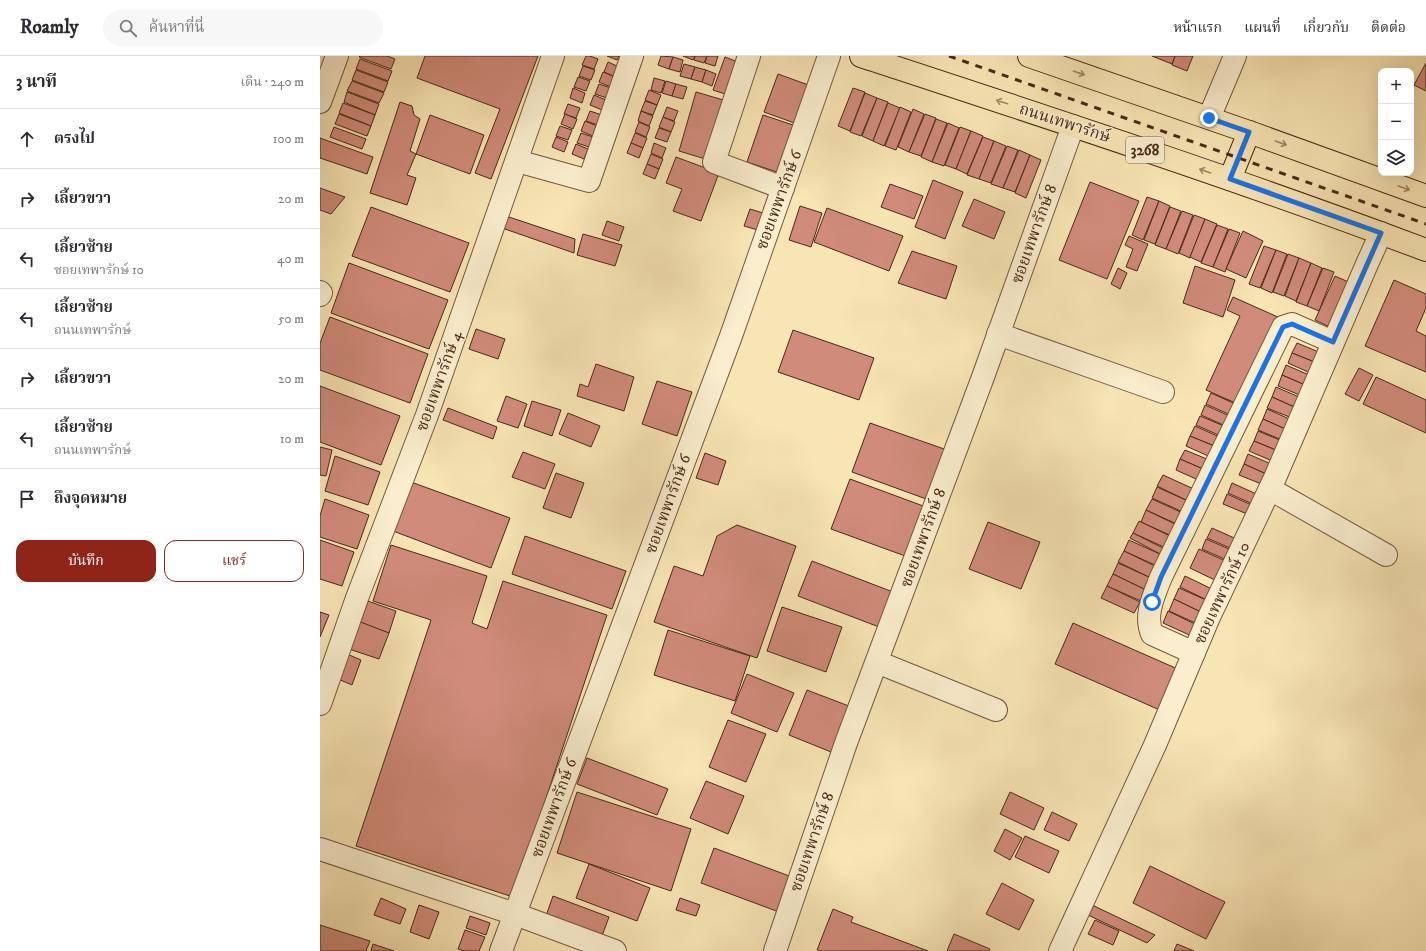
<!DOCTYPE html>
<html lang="th">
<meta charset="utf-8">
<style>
body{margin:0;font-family:"IM FELL DW Pica","Noto Serif Thai",serif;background:#f7f7f7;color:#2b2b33}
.controls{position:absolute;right:12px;top:12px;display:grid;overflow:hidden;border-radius:8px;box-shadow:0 4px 16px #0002}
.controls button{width:36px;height:36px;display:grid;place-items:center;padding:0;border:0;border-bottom:1px solid #e1e1e2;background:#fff;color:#2b2b33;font:20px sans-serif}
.stop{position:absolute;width:12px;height:12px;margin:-9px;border:3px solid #1a73e8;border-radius:50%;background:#fff}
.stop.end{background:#1a73e8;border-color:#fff;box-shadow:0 1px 4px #0008}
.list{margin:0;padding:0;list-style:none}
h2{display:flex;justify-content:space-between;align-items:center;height:52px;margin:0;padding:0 16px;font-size:17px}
h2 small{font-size:13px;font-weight:400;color:#7c7c81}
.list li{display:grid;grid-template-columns:26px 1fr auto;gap:12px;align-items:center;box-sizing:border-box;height:60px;padding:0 16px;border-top:1px solid #e1e1e2}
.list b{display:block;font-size:15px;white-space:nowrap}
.list p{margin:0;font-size:13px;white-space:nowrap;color:#7c7c81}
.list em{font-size:13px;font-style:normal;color:#7c7c81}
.actions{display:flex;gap:8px;padding:12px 16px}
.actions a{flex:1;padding:9px 0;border:1px solid #8f2418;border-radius:12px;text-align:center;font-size:14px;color:#8f2418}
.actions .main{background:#8f2418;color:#fff}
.icon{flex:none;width:22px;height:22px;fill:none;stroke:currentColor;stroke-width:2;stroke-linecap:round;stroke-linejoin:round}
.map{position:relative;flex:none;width:1106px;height:895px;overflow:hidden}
header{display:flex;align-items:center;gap:24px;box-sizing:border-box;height:56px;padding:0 20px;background:#fff;border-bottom:1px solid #e1e1e2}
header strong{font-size:19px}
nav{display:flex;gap:22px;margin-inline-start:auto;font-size:14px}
.search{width:280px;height:36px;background:#f7f7f7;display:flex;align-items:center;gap:10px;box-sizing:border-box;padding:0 14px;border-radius:22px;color:#7c7c81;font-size:15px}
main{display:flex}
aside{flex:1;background:#fff}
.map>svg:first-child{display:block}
</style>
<header>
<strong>Roamly</strong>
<div class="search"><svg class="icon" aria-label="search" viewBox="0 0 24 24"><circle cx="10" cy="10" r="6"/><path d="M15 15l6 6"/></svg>ค้นหาที่นี่</div>
<nav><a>หน้าแรก</a><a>แผนที่</a><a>เกี่ยวกับ</a><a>ติดต่อ</a></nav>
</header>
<main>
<aside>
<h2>3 นาที<small>เดิน · 240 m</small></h2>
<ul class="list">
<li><svg class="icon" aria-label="ahead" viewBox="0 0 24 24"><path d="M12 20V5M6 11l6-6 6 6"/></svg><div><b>ตรงไป</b></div><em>100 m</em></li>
<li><svg class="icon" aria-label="right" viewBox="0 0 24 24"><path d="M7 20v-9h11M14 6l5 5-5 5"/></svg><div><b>เลี้ยวขวา</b></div><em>20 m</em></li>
<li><svg class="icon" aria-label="left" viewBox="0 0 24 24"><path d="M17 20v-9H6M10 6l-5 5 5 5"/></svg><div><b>เลี้ยวซ้าย</b><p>ซอยเทพารักษ์ 10</p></div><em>40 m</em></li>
<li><svg class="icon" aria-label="left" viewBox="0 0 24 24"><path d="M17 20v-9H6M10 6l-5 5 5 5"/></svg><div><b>เลี้ยวซ้าย</b><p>ถนนเทพารักษ์</p></div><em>50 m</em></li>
<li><svg class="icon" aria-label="right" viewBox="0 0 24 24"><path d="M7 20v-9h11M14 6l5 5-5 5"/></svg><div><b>เลี้ยวขวา</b></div><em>20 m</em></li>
<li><svg class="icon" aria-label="left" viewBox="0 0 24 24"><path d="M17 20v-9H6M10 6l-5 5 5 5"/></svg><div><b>เลี้ยวซ้าย</b><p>ถนนเทพารักษ์</p></div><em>10 m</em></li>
<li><svg class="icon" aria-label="arrive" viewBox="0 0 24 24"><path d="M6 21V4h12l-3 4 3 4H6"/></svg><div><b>ถึงจุดหมาย</b></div></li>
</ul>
<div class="actions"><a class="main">บันทึก</a><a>แชร์</a></div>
</aside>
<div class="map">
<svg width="1106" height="895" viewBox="0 0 1106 895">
<rect width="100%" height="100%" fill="#f8e5b4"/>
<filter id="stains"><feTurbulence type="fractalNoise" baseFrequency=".005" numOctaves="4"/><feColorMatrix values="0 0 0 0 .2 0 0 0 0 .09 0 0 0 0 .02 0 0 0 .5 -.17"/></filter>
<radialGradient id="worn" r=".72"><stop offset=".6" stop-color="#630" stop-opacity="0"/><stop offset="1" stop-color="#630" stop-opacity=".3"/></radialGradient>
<g fill="#d08b7a" stroke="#482a18">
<polygon points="40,0 67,0 75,3 71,13 39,1"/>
<polygon points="105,0 218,0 171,123 155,117 180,53 97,22"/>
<polygon points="266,0 270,0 278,3 274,13 262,9"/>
<polygon points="287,0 299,0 297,4"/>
<polygon points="341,0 353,1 349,13 338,9"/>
<polygon points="363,0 375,0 373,4"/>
<polygon points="375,0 387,0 384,7 374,4"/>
<polygon points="387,0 398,0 395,10 385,7"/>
<polygon points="832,0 855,0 852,8"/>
<polygon points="855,0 873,0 867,15 852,9"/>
<polygon points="353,1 363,4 360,16 349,13"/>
<polygon points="405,1 423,8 411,40 393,34"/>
<polygon points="40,3 72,15 68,25 36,13"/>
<polygon points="288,6 299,11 295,21 284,16"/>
<polygon points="1106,7 1106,35 1094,29"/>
<polygon points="364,8 375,11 371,23 360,20"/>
<polygon points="263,10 275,14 271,24 259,20"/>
<polygon points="375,11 386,14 382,26 371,23"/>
<polygon points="36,14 68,26 64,36 32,24"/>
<polygon points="386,14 396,18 392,30 382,26"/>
<polygon points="283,16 295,21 291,31 279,26"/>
<polygon points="458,18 494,31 480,69 444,56"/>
<polygon points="258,21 270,25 266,35 254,31"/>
<polygon points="334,22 345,25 341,37 331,34"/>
<polygon points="32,25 64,37 59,47 27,35"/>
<polygon points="346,25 356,28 352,40 342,37"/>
<polygon points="279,28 291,32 287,42 275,38"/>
<polygon points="356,28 367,31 363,43 352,40"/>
<polygon points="253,32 265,37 262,47 250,42"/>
<polygon points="533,32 545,36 530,75 518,70"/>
<polygon points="329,34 341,39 337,49 325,44"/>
<polygon points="27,36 59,48 55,59 24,46"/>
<polygon points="376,36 410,46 392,105 359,95"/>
<polygon points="545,37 557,42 541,80 530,76"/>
<polygon points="274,39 286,44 282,54 270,49"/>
<polygon points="557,42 568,46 553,85 542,80"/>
<polygon points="325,45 337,49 333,59 321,55"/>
<polygon points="80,46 92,50 94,59 100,63 90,95 96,98 87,119 96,122 87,149 50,137"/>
<polygon points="23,47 55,59 51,70 19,57"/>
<polygon points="568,47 580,52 564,90 553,85"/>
<polygon points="248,48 260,52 256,62 244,58"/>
<polygon points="347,51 358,55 354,65 343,61"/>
<polygon points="580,51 591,56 576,94 565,90"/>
<polygon points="593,53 604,58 589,96 578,91"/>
<polygon points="270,55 282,59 278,69 266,65"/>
<polygon points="321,55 333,60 329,70 318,65"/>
<polygon points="19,58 51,70 47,80 15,68"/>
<polygon points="245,58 257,63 253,73 241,68"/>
<polygon points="605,58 616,62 601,100 589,96"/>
<polygon points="110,59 164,79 150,118 96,98"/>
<polygon points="443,59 479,71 463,118 427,106"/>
<polygon points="343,61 355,66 351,76 339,71"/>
<polygon points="616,63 627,67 612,106 601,101"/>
<polygon points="265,65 277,70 273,80 261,75"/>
<polygon points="319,66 330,71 326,81 315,76"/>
<polygon points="628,67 639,72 624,110 612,106"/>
<polygon points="240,70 252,74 248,84 236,80"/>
<polygon points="14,71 46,83 42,93 10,81"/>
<polygon points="640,71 651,75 636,113 625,109"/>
<polygon points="339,72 351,76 347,86 335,82"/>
<polygon points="651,75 663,80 647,118 636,113"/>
<polygon points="261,77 273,81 269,91 257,87"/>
<polygon points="315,77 327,82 323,92 311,87"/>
<polygon points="236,81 248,86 244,96 232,91"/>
<polygon points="663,81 674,85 659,123 647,119"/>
<polygon points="0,82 53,101 47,118 0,102"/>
<polygon points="674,85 686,90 671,127 659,123"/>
<polygon points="311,87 323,92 319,102 307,97"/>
<polygon points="334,87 346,92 342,102 331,97"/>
<polygon points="256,88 268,93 264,103 252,98"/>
<polygon points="687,90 698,94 683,132 671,128"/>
<polygon points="699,94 710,99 695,136 683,132"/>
<polygon points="331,98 343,103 339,113 327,108"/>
<polygon points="710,99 721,104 706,142 695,137"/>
<polygon points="356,101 399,117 381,165 353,155 362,133 346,127"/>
<polygon points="327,108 339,113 335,123 323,118"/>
<polygon points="613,124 643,136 625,183 595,171"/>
<polygon points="770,126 819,145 787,223 739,204"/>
<polygon points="570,128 603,140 594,163 561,151"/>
<polygon points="0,132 25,141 11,158 0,154"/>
<polygon points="827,141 839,145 823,184 812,179"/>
<polygon points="654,143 685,156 674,183 642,170"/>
<polygon points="839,145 850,150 835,188 824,184"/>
<polygon points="480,150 502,157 491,191 469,184"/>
<polygon points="51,151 149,187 130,236 32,200"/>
<polygon points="850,151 861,155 846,193 835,189"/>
<polygon points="507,152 583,180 569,215 494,186"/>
<polygon points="430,153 443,157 438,174 424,170"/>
<polygon points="862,155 873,159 858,198 846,193"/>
<polygon points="874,159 885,163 870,202 859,197"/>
<polygon points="186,160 255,183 254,197 182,172"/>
<polygon points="885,163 897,168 881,206 870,201"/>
<polygon points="287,165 304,171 299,185 282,179"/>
<polygon points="897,169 908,173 893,211 881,207"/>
<polygon points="909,173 920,177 905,216 893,211"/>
<polygon points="923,175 943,185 926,222 906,213"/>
<polygon points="263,178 302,189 295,210 257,199"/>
<polygon points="809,180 828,188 817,215 806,211 813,193 805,189"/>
<polygon points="944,190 956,194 940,232 929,228"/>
<polygon points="956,194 967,198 952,237 941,232"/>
<polygon points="592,195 637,210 626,243 578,227"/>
<polygon points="968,198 979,202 964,240 953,236"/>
<polygon points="979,202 991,207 976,245 965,240"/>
<polygon points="29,207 128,244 109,293 11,257"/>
<polygon points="991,207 1002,212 987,250 976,246"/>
<polygon points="875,210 915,224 903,261 863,247"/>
<polygon points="798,212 807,217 800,233 791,228"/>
<polygon points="1003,212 1014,216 999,255 987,250"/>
<polygon points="1015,220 1033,228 1014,273 995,264"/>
<polygon points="1074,224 1106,238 1106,252 1096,275 1106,280 1106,316 1045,290"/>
<polygon points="913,241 960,262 920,349 886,334 920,260 907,254"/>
<polygon points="10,261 108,298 90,347 0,314 0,287"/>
<polygon points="156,273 185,283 178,303 149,293"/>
<polygon points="473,274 554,302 539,344 458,316"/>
<polygon points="977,287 1006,299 1002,309 972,297"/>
<polygon points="972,297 1002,309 997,320 968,307"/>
<polygon points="276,308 314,321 304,355 257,340 260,328 268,331"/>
<polygon points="966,309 996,322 992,332 962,319"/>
<polygon points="1039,312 1053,319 1039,345 1025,338"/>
<polygon points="962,319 992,332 987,342 958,330"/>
<polygon points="1056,321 1106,344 1106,377 1043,348"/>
<polygon points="337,325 372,336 357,380 322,368"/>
<polygon points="0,330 80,360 61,409 0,386"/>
<polygon points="956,331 986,344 981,354 952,341"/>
<polygon points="891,337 920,350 915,361 886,348"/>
<polygon points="186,340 207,348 198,372 177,365"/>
<polygon points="952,341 981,354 977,364 947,352"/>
<polygon points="212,345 241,354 232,380 204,370"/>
<polygon points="885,349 914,362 910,372 881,359"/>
<polygon points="128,352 177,371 173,383 123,364"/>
<polygon points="947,353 976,366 972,376 943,363"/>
<polygon points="248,357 280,370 271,391 239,378"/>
<polygon points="880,360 909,372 905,382 876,369"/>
<polygon points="943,363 972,376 967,386 938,374"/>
<polygon points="550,367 627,394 609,444 532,416"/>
<polygon points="875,370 904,383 899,392 870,380"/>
<polygon points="938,375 967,387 963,397 934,385"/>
<polygon points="870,380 899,392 895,403 866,390"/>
<polygon points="934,385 963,397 959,408 929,395"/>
<polygon points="0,391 12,394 6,420 0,419"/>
<polygon points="865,394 894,406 890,416 860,403"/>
<polygon points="203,396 235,408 225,433 192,421"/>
<polygon points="385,397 406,405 398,429 376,422"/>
<polygon points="928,398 958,411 953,421 924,408"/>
<polygon points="15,400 60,416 48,449 5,435"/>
<polygon points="860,403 890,416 885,427 856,414"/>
<polygon points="924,408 953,421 949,431 919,419"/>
<polygon points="236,417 264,427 251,462 223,452"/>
<polygon points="843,419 876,434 870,446 837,430"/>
<polygon points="530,423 606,451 588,501 511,473"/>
<polygon points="91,426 190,462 171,512 73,475"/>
<polygon points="912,427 941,440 937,450 908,437"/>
<polygon points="837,431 870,446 865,457 832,442"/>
<polygon points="907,438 936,451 932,460 903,448"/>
<polygon points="5,443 49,459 37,493 0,481 0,460"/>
<polygon points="832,443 865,458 859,469 826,454"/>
<polygon points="826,454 859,470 854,481 821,466"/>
<polygon points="819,465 852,481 846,492 813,477"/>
<polygon points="668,466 720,486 701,533 649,513"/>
<polygon points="417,469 476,490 437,602 334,566 354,510 383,520 397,480"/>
<polygon points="892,472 921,485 917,495 887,482"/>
<polygon points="813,477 845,493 842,499 810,482"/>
<polygon points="205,480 306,515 292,553 192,518"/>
<polygon points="886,483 916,496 911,506 882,493"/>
<polygon points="0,484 34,496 22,530 0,523"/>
<polygon points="809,484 842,499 837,510 804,495"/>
<polygon points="71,489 167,520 152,567 167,573 183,525 287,559 193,841 36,790 111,564 53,545"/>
<polygon points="879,493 912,508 903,528 870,512"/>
<polygon points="804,495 837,511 831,522 798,506"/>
<polygon points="492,505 573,536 559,571 478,540"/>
<polygon points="798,507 831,522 826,534 793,518"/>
<polygon points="793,518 826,534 821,545 787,530"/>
<polygon points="865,520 898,536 893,547 860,531"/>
<polygon points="787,530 820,546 814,557 781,542"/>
<polygon points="859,532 893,547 887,559 854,543"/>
<polygon points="854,543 887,559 882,570 849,555"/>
<polygon points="48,545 76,555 69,577 40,567"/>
<polygon points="462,551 522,571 506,616 447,595"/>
<polygon points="848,555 881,571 876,582 843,567"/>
<polygon points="0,556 9,559 0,581"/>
<polygon points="38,565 69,577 59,603 29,593"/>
<polygon points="753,567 860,614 842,655 735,608"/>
<polygon points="348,574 430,600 415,645 334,619"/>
<polygon points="27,598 41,604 32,629 18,623"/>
<polygon points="427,618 474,637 457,676 411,657"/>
<polygon points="487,634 534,652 516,698 469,679"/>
<polygon points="408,664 446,678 426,726 389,711"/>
<polygon points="267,702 348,733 337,759 257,728"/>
<polygon points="386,725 424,740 408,778 370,762"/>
<polygon points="257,736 371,773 351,835 237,797"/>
<polygon points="690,736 724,752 714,774 680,758"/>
<polygon points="732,756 757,768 749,785 724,774"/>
<polygon points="685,773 702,782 690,804 674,795"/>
<polygon points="705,780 739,795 729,817 695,801"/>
<polygon points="394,792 472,821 459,856 381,827"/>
<polygon points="269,808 330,832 317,865 256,842"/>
<polygon points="830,810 905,846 886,883 813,847"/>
<polygon points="682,827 714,844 699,874 666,858"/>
<polygon points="233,840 289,861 282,880 226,860"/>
<polygon points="61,842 86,853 80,868 54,859"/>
<polygon points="360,842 380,849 376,860 356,854"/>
<polygon points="99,849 119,856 109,883 90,876"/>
<polygon points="772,849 835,879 827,887 768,859"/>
<polygon points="513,853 533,861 531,866 608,895 500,895 497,894"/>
<polygon points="150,860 170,867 166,879 146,872"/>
<polygon points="775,864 799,875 793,889 768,878"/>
<polygon points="0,869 50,885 46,895 0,895"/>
<polygon points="145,874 165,881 159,895 144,895 138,893"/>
<polygon points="634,878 670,893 669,895 627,895"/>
<polygon points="53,888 74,895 51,895"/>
<polygon points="857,888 874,895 854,895"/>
</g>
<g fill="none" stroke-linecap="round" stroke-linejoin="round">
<g stroke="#74593f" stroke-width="24">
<g id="minor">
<polyline points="429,0 394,106 463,132"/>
<polyline points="0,46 17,0"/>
<polyline points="889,62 915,0"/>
<polyline points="197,105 269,125 312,0"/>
<polyline points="0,236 1,237 0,239"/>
<polyline points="678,278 843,336"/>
<polyline points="950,433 1066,499"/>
<path d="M874 597 832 578C824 559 834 539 841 521L963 271 972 268 1013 286"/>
<polyline points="557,606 676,654"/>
<polyline points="0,648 37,542 107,359 233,0"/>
<polyline points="0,793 195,858 295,895"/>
<polyline points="181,895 411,280 509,0"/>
<polyline points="455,895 526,687 663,321 753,70"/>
<polyline points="740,895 835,689 889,561 954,424 1047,208 1061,177"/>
</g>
</g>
<g stroke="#482a18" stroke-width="24">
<g id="major">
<path d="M541 0C730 62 920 124 1106 194"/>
<polyline points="709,0 929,76 1106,140"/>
<polyline points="910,123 929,76"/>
</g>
</g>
<use href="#minor" stroke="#faeece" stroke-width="22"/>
<use href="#major" stroke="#f8e5b4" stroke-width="22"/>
<polyline stroke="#482a18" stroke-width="3" stroke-dasharray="7 7" stroke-linecap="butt" points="629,0 1106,168"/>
</g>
<defs><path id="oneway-shaft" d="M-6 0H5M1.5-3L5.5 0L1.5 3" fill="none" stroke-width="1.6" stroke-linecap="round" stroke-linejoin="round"/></defs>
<g stroke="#a08866">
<use href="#oneway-shaft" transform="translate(759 17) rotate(19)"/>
<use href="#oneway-shaft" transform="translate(682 46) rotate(-162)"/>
<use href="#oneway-shaft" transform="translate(961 87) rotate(20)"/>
<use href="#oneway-shaft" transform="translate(885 115) rotate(-161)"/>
<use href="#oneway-shaft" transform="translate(1084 132) rotate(20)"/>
</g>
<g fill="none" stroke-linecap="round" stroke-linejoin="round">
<polyline stroke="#1a73e8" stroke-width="5" points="832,546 841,521 963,271 972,268 1013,286 1061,177 910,123 929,76 889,62"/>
</g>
<g text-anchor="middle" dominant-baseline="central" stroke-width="3" stroke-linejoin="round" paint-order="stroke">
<rect fill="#faeece" stroke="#7d654f" stroke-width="1" x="806" y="81" width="38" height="26" rx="3"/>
<g font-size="15" font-weight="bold" fill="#482a18">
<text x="825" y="94">3268</text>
</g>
<g font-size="16" fill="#482a18" stroke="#faeece">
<text transform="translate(745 67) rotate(18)">ถนนเทพารักษ์</text>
<text transform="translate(459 144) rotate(-70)">ซอยเทพารักษ์ 6</text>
<text transform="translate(714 178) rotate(-70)">ซอยเทพารักษ์ 8</text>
<text transform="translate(119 325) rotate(-70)">ซอยเทพารักษ์ 4</text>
<text transform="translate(348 448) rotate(-70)">ซอยเทพารักษ์ 6</text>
<text transform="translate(603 482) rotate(-70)">ซอยเทพารักษ์ 8</text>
<text transform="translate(902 537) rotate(-65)">ซอยเทพารักษ์ 10</text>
<text transform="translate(234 752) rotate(-70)">ซอยเทพารักษ์ 6</text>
<text transform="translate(492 786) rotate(-71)">ซอยเทพารักษ์ 8</text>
</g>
</g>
<rect width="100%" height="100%" filter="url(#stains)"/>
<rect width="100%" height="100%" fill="url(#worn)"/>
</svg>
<div class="controls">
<button>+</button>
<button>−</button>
<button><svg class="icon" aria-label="layers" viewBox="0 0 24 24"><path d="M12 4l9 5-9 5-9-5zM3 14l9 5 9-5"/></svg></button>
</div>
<div class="stop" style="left:832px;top:546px"></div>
<div class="stop end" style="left:889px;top:62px"></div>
</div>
</main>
